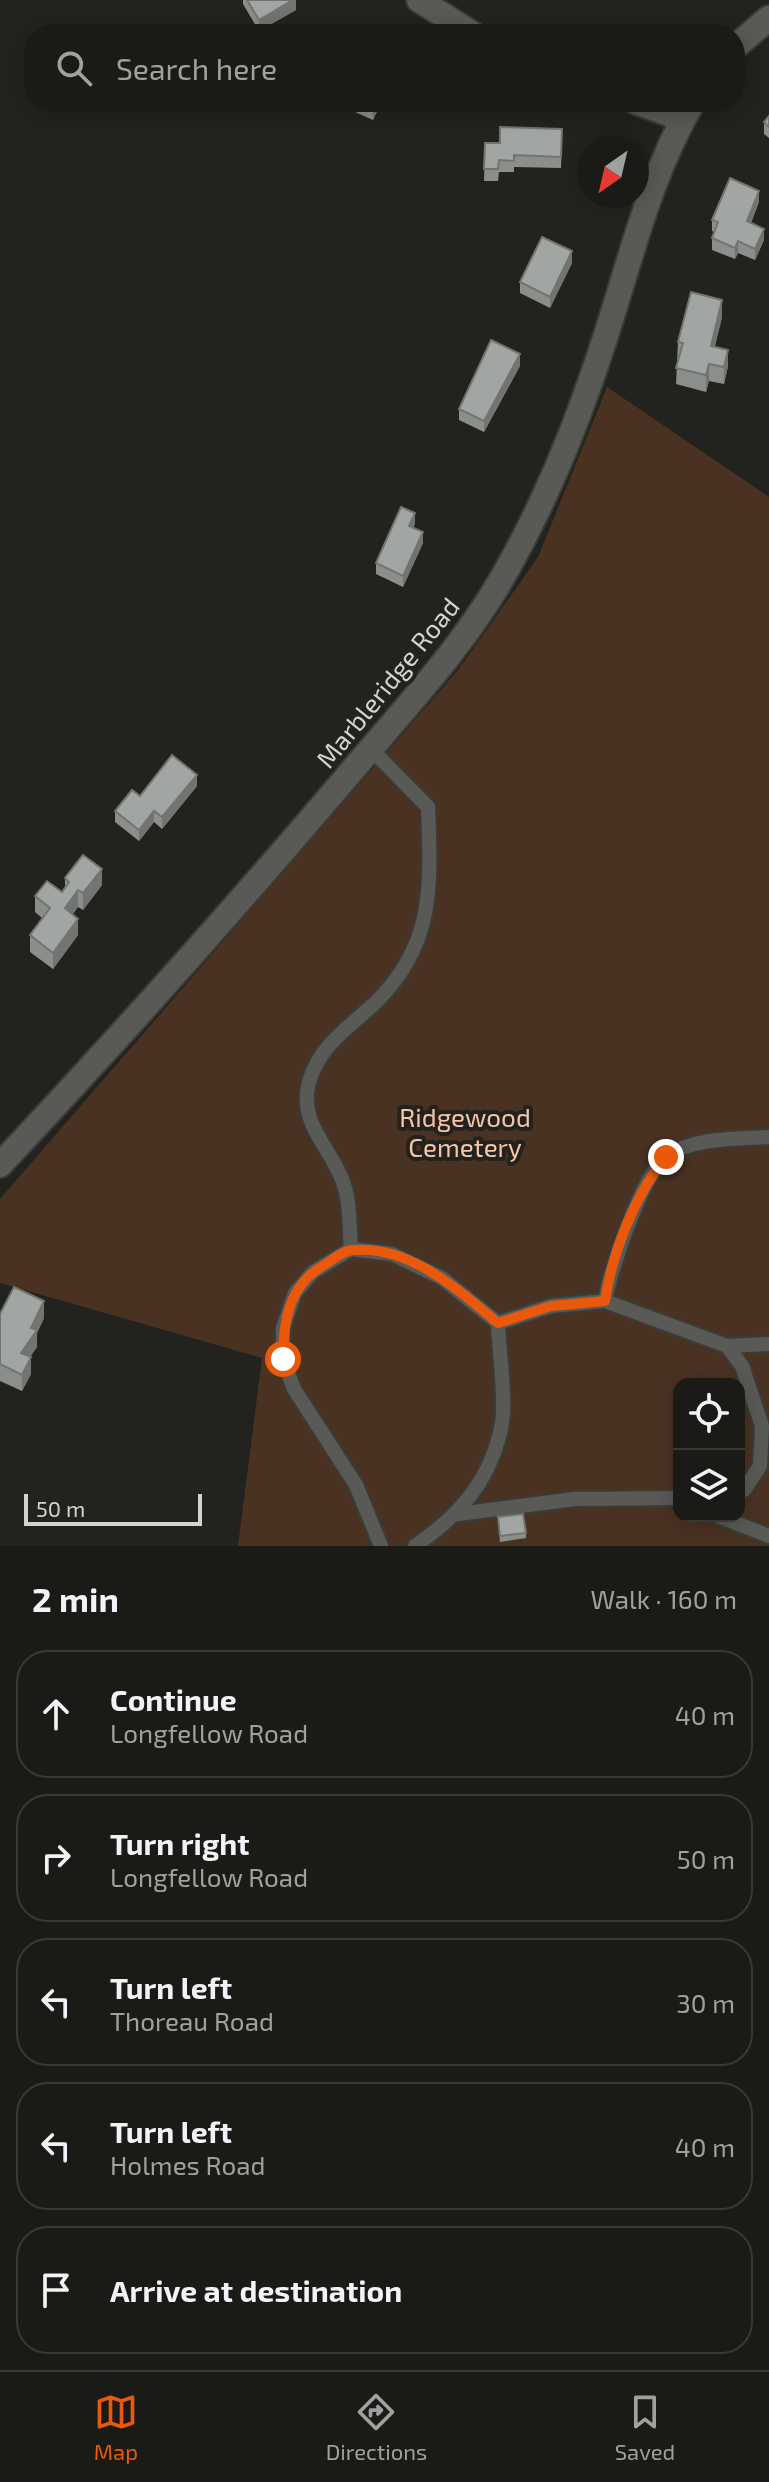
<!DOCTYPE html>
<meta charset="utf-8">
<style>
body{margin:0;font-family:"Exo 2",sans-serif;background:#272723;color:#f1f3f6}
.controls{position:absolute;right:24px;bottom:24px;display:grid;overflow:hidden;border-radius:16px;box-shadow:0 4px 20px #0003}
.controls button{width:72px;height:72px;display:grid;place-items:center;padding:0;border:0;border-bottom:2px solid #383835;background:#1a1a16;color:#f1f3f6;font:40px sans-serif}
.compass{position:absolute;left:577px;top:136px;width:72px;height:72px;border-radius:50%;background:#1a1a16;box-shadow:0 4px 20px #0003;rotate:214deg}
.scale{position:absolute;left:24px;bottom:20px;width:178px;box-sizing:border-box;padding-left:8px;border:4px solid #d3d4d1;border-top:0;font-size:22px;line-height:28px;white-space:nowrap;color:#d3d4d1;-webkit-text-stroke:6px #22221e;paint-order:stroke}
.stop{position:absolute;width:24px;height:24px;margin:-18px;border:6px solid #ea580c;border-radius:50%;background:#fff}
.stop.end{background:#ea580c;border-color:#fff;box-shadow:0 2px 8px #0008}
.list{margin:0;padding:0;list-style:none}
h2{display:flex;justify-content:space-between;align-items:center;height:104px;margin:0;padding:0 32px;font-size:34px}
h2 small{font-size:26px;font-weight:400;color:#9fa1a1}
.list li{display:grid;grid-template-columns:52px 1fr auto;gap:24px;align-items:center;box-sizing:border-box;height:128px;margin:0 16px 16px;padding:0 16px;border:2px solid #383835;border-radius:32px}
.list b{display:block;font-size:30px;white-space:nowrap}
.list p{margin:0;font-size:26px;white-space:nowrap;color:#9fa1a1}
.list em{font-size:26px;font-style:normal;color:#9fa1a1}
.icon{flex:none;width:44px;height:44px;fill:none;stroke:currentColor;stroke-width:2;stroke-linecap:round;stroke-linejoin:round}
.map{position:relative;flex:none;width:769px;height:1546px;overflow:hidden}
.search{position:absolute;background:#1a1a16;box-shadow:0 4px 20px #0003;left:24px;right:24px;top:24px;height:88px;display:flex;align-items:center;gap:20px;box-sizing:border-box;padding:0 28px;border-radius:32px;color:#9fa1a1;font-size:30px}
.sheet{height:824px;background:#1a1a16}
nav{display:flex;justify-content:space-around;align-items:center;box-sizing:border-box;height:112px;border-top:2px solid #383835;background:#1a1a16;font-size:22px;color:#9fa1a1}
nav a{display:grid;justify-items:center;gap:4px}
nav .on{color:#ea580c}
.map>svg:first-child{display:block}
</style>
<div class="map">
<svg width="769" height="1546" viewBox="0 0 769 1546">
<rect width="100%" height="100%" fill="#22221e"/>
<path fill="#4a3223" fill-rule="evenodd" d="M607 387 769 497V1546H238L262 1358 0 1283V1199L458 670 538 557ZM679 1384H739V1516H679Z"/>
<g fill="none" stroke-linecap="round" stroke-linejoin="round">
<g stroke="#3b3c38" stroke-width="18">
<g id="lane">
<path d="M351 1249C349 1226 351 1199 341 1177 328 1145 298 1121 309 1082 319 1046 348 1028 374 1004 435 946 431 885 428 807L371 749"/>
<path d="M605 1301C610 1270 642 1175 667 1156 695 1137 737 1139 769 1137"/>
<polyline points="498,1323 551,1306 605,1301 727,1346 742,1366 762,1426 760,1466 744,1490 739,1491"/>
<polyline points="727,1346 769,1344"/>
<polyline points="458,1514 575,1499 679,1498"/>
<polyline points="718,1516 769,1536"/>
<polyline points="381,1546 356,1485 294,1389 283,1359 283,1328 295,1293 313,1272 351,1249 392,1254 442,1278 498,1323"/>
<path d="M415 1546C460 1515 492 1479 502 1423 506 1398 499 1351 498 1323"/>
</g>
</g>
<g stroke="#3b3c38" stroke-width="28">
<g id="street">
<polyline points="419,0 473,34"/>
<polyline points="735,47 769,18"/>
<polyline points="636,102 683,119"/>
<path d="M0 1165C118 1039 233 911 345 779 403 710 467 644 510 564 550 492 580 416 605 338 631 259 650 174 693 102"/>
</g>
</g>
<use href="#lane" stroke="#595a55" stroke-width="14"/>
<use href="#street" stroke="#595a55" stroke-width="24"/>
</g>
<g fill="#8b8f8b">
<polygon points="243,0 296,0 296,10 259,31 243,4"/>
<polygon points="355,102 392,102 389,109 380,105 373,120 355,112"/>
<polygon points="769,116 769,138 764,134 764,122"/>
<polygon points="562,129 561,168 514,167 514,172 499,172 498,181 484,181 485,143 500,143"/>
<polygon points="759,202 751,223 764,240 755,260 738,253 735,259 712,250 712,238 714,232 712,231 712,220"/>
<polygon points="572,263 550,308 520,293 520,282"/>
<polygon points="722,317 715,346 728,366 724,384 709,381 706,392 676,384 678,342"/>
<polygon points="520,366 484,432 459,420 459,409"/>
<polygon points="415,524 413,528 423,543 403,587 376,574 376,563"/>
<polygon points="197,786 162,829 154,822 139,841 115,822 115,811 140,796"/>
<polygon points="65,878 102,885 83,910 78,907 73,914 78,935 53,969 30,952 30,935 42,918 35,912 35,896 62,892 65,888"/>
<polygon points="0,1314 44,1318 37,1333 37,1347 30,1357 31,1374 22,1391 0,1381"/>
<polygon points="498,1517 526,1533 526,1538 500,1542"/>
</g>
<g fill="#717471">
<polygon points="293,0 296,0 296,10 259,31 259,20"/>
<polygon points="376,102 380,102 380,105 373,120 373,108"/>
<polygon points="759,191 759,202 747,232 747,221"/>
<polygon points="764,229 764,240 755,260 755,249"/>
<polygon points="738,241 738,253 735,259 735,248"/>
<polygon points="572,251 572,263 550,308 550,297"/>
<polygon points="722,300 722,317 711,362 711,346"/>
<polygon points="728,350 728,366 724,384 724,367"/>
<polygon points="520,354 520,366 484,432 484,421"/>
<polygon points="709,364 709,381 706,392 706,375"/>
<polygon points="415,513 415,524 409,537 409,526"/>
<polygon points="423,532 423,543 403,587 403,576"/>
<polygon points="197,775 197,786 162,829 162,817"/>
<polygon points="154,811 154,822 139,841 139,830"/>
<polygon points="102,869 102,885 83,910 83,893"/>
<polygon points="78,890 78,907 65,924 65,908"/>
<polygon points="78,919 78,935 53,969 53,953"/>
<polygon points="44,1301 44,1318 37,1333 37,1347 21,1370 21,1353"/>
<polygon points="31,1357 31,1374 22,1391 22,1375"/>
</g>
<g fill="#a2a6a2" stroke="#717471" stroke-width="2">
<polygon points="247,0 293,0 259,20"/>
<polygon points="358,102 376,102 373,108"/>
<polygon points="769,116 769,127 764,122"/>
<polygon points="500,127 562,129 561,157 514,155 514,161 499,160 498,169 484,169 485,143 500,143"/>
<polygon points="730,178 759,191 747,221 764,229 755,249 738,241 735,248 712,238 718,222 712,220"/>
<polygon points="542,237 572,251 550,297 520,282"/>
<polygon points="691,292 722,300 711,346 728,350 724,367 709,364 706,375 676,368 683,343 678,342"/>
<polygon points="491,340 520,354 484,421 459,409"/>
<polygon points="401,507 415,513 409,526 423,532 403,576 376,563"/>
<polygon points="172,755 197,775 162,817 154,811 139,830 115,811 132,790 140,796"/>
<polygon points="83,855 102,869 83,893 78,890 65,908 78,919 53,953 30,935 50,908 35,896 47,881 62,892 69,882 65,878"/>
<polygon points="14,1287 44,1301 31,1328 37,1330 21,1353 31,1357 22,1375 0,1364 0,1314"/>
<polygon points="523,1514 526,1533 500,1536 498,1517"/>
</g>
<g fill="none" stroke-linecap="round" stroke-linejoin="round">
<path stroke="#ea580c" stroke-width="10" d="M283 1359C283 1324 288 1287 321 1267 330 1262 343 1250 353 1250 410 1245 458 1290 498 1323L551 1306 605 1301C612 1253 635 1195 666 1157"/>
</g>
<g text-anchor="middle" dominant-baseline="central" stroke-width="8" stroke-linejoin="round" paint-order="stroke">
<g font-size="26" fill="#d3d4d1" stroke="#22221e">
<text transform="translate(387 682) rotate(-51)">Marbleridge Road</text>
</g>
<g font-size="26" fill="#f9c4a3" stroke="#22221e">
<text x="465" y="1116">Ridgewood<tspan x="465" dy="30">Cemetery</tspan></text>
</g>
</g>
</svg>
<div class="controls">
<button><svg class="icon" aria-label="locate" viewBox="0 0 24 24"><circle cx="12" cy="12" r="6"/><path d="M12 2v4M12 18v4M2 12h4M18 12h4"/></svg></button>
<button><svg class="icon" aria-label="layers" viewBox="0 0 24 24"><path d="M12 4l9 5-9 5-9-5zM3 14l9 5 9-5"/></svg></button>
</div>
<svg class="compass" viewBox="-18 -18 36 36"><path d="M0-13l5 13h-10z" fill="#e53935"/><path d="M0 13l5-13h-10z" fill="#9fa1a1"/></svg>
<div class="scale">50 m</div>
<div class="stop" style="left:283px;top:1359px"></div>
<div class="stop end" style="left:666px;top:1157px"></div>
<div class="search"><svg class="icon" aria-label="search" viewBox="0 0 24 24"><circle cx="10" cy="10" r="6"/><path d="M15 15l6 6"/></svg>Search here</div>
</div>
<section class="sheet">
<h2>2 min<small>Walk · 160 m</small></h2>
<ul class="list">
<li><svg class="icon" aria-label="ahead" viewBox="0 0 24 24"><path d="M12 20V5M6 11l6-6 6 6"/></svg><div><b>Continue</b><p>Longfellow Road</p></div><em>40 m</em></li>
<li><svg class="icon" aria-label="right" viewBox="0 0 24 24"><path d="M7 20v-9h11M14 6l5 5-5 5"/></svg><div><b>Turn right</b><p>Longfellow Road</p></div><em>50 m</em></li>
<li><svg class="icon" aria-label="left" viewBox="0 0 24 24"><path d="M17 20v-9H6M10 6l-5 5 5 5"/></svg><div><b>Turn left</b><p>Thoreau Road</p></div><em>30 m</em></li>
<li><svg class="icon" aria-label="left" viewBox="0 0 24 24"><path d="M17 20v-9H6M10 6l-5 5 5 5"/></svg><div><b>Turn left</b><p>Holmes Road</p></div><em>40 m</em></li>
<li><svg class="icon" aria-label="arrive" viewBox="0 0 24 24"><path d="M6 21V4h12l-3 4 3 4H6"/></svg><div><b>Arrive at destination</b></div></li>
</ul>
</section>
<nav>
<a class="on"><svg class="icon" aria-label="map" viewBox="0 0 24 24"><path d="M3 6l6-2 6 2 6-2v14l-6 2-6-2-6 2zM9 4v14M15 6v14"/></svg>Map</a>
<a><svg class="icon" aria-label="directions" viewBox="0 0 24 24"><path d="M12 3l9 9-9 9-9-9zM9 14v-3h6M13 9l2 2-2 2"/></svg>Directions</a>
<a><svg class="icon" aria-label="saved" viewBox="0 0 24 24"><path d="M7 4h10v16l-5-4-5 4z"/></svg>Saved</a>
</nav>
